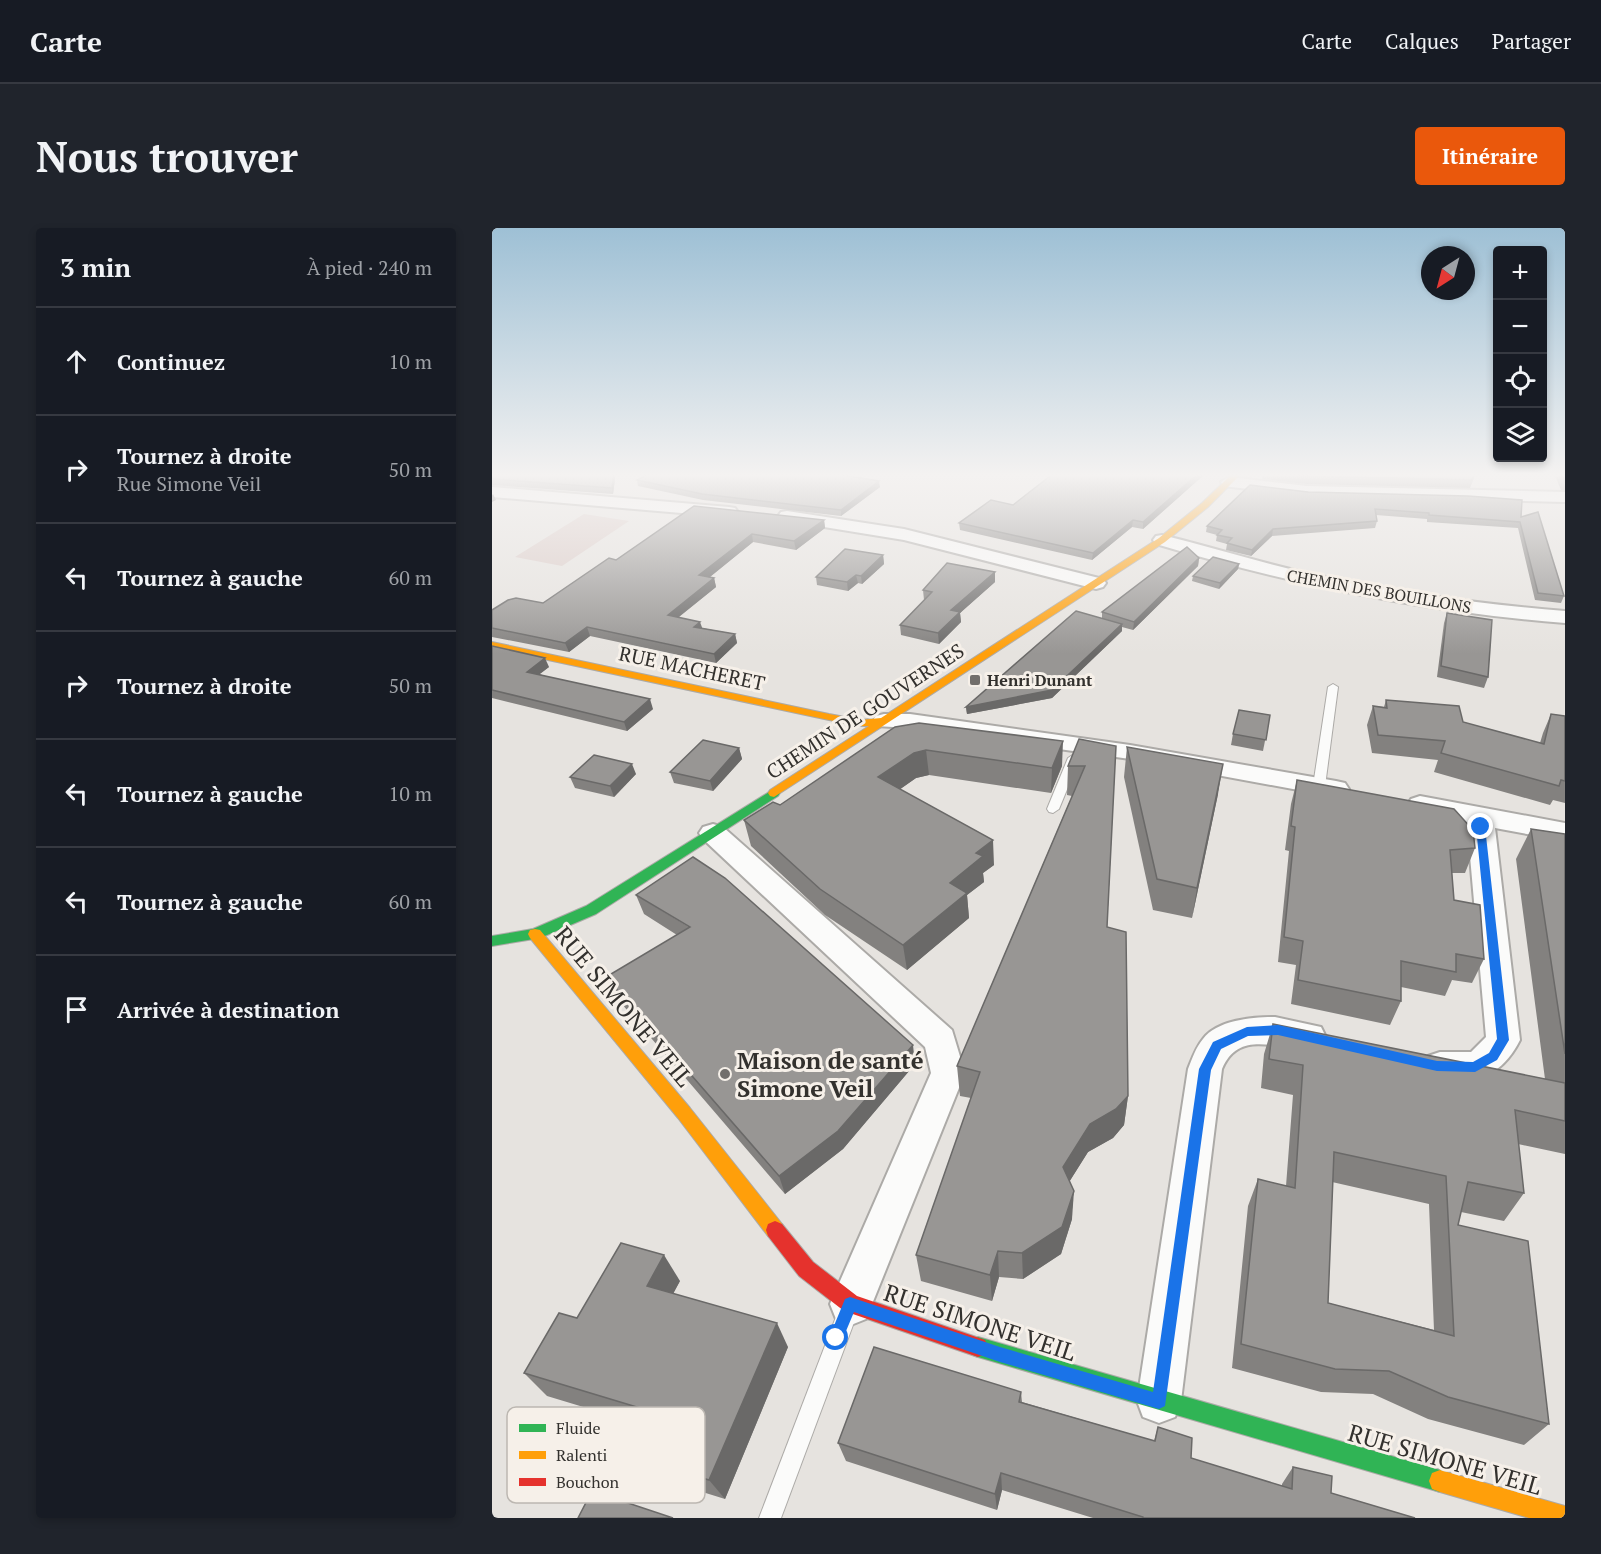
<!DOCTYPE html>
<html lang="fr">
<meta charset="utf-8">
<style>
body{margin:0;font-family:"PT Serif",serif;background:#20242c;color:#f1f3f6}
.controls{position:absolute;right:18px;top:18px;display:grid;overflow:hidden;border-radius:6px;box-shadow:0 3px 9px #0003}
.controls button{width:54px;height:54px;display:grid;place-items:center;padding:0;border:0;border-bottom:2px solid #363941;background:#171b24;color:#f1f3f6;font:30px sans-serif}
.compass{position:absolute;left:929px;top:18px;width:54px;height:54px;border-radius:50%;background:#171b24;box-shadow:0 3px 9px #0003;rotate:216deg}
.stop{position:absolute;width:18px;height:18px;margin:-14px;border:4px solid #1a73e8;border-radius:50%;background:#fff}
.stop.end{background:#1a73e8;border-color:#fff;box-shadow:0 2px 6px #0008}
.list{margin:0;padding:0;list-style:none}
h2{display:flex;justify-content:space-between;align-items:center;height:78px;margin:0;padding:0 24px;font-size:26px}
h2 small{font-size:20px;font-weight:400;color:#9ea1a6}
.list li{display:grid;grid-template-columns:39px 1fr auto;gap:18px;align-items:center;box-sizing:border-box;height:108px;padding:0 24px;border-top:2px solid #363941}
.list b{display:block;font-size:22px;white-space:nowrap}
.list p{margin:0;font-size:20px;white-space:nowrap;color:#9ea1a6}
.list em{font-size:20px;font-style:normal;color:#9ea1a6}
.icon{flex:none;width:33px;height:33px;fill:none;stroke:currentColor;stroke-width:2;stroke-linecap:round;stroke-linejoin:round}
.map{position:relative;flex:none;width:1073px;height:1290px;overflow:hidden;border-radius:6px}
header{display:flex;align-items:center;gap:36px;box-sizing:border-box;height:84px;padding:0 30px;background:#171b24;border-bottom:2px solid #363941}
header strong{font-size:28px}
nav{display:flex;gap:33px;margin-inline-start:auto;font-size:21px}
.intro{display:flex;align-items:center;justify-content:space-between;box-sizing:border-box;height:144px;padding:0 36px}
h1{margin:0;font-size:42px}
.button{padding:15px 27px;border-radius:6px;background:#ea580c;color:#fff;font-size:21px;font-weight:700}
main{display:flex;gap:36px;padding:0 36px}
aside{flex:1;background:#171b24;border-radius:6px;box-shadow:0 3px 9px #0003}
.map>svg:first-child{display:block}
</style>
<header>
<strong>Carte</strong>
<nav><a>Carte</a><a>Calques</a><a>Partager</a></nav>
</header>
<div class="intro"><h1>Nous trouver</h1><a class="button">Itinéraire</a></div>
<main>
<aside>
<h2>3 min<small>À pied · 240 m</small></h2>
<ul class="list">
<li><svg class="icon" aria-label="ahead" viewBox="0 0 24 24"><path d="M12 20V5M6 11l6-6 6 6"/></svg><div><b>Continuez</b></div><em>10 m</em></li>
<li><svg class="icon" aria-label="right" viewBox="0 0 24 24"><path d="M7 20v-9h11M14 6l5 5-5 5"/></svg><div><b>Tournez à droite</b><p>Rue Simone Veil</p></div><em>50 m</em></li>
<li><svg class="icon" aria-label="left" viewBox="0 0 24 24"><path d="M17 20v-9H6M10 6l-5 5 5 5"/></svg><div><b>Tournez à gauche</b></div><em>60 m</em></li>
<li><svg class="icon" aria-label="right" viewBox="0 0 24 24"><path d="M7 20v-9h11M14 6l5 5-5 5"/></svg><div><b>Tournez à droite</b></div><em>50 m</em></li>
<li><svg class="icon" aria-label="left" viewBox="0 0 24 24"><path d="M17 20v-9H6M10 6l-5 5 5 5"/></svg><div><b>Tournez à gauche</b></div><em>10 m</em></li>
<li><svg class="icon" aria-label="left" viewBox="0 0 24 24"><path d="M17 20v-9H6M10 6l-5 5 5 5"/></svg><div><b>Tournez à gauche</b></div><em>60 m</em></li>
<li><svg class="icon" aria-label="arrive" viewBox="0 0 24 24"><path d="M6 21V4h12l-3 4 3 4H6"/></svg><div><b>Arrivée à destination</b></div></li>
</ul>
</aside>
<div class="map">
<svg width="1073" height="1290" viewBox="0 0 1073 1290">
<rect width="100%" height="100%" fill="#e6e3df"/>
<polygon fill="#dacac6" points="92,286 137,293 70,338 23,329"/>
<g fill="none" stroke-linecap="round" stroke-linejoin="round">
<g stroke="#acaaa7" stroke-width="2">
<g id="lane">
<polygon points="841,456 846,459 833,558 827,562 821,558 836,459"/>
<polygon points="582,526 588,530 567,581 561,585 557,584 555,581 576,530"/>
<polygon points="357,1071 364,1074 367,1081 289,1290 267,1290 347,1081 350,1074"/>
</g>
</g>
<g stroke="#acaaa7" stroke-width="4">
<g id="street">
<polygon points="737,249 815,258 1073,264 1073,274 815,268 731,258 729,254"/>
<polygon points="0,259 237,279 243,280 246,284 243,288 237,289 0,269"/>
<polygon points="295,283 412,301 611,351 614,355 611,359 604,361 412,312 289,292 286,288 289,284"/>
<path d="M670 307C720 319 769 335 820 346 904 365 988 376 1073 383V395C933 384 798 356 664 316L661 312 664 308Z"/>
<polygon points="392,486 418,486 638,517 844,553 853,555 857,561 853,567 844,569 638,531 418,500 384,498 380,493 384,488"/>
<path d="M928 568 1073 595V613L1003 600 1028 812C1009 850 976 862 936 848L931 838 936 828 948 824H979L994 809 975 594 919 583 915 577 919 571Z"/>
<polygon points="221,596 231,599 460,802 473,845 374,1091 359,1097 344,1091 338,1076 439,845 433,819 211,611 207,605 211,599"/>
<path d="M783 789 829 799 834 809 829 819C797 829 749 795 730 841L689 1173 683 1189 667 1195 651 1189 645 1173 696 841C700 831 704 819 711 811 725 792 761 789 783 789Z"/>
</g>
</g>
<g stroke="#acaaa7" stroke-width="2">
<g id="fast">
<polygon points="282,561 288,565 286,568 104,686 48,710 0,718 0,708 41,701 94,678"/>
<polygon points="486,1109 948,1242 956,1245 959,1253 956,1261 948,1264 486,1129 479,1126 476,1119 479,1112"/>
</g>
</g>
<g stroke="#acaaa7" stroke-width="2">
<g id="slow">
<polygon points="741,245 750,245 716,279 673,314 282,569 278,568 276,565 278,562 377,498 369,498 337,492 0,420 0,414 337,486 369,492 389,490 667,310 710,275"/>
<polygon points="43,701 48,702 198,880 290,996 292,1002 290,1008 283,1011 276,1008 186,890 38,710 36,706 38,702"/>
<polygon points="948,1242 1073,1278 1073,1290 1037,1290 948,1264 940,1261 937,1253 940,1245"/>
</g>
</g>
<g stroke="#acaaa7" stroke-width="2">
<polygon id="jam" points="283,993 290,996 321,1034 365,1068 493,1112 496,1119 493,1126 486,1129 352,1083 307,1048 276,1008 274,1002 276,996"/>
</g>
<use href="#lane" fill="#fbfbfa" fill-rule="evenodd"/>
<use href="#street" fill="#fbfbfa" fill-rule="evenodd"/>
<use href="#fast" fill="#30b455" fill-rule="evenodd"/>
<use href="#slow" fill="#ff9f0a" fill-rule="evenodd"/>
<use href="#jam" fill="#e5322d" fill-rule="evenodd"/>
</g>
<g fill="#83817f" fill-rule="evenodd">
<polygon points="0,245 122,246 123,251 121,266 0,257"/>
<polygon points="714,245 651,301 640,299 600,332 468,302 467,295"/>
<polygon points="771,245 984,245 978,260 815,256 770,251"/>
<polygon points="1062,245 1073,245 1073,262 1069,262"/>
<polygon points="145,252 388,259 349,288 211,272 146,258"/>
<polygon points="758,257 1029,289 1072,368 1069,375 1043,372 1026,300 935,294 935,291 884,287 885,293 883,300 780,308 759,328 734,322 735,316 724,313 725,307 714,304 715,298"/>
<polygon points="332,292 333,300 304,322 261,314 218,349 222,350 224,359 187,389 210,400 243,406 245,415 224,435 98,408 77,424 0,409 0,382 51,375 124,332"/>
<polygon points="391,327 392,336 370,356 366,355 356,363 325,357 324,349"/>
<polygon points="707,330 706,338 641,402 630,399 630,403 560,470 475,486 474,479 610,390 610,384"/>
<polygon points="747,336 746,341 727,361 700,353 701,348"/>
<polygon points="503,354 468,385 469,394 447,416 409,407 408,397 432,372 431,362"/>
<polygon points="955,385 996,449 992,460 945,449 952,395"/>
<polygon points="0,418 57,439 47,446 161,481 135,503 0,470"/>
<polygon points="894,472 971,494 1048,515 1051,505 1059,486 1073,488 1073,575 1061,572 1058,577 942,544 946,532 880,525 875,497 881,478 892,479"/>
<polygon points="778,487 771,523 739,517 741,506"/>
<polygon points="427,495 570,538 559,565 437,547 424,550 408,561 502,637 491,645 492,654 475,667 477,690 415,742 333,687 259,618 252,592 288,577"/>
<polygon points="624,518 615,699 636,868 632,897 621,910 596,924 577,954 580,991 569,1026 531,1051 507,1049 500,1073 429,1053 424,1027 479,870 468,868 465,838 580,568 575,567 576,538"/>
<polygon points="635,519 726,566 700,690 661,682 632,549"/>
<polygon points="247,520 250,531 221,563 182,555 178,544"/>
<polygon points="144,546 122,569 83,560 78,549"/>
<polygon points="805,552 983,620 973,645 960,645 962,672 992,731 980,755 960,752 953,768 909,759 909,773 898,797 799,776 804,737 786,734 797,623 793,622 799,576"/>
<path d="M1039 601 1073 606V926L1026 916 1032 965 1012 993 969 984 966 997 1057 1196 1032 1217 936 1191 881 1166 829 1164 740 1140 756 978 766 951 794 958 801 867 769 860 772 826 781 796 1053 851 1024 631ZM840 954 937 976 942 1102 836 1075Z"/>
<polygon points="144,667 423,836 351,921 293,966 123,768 114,749 185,707 152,686"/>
<polygon points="188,1053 181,1065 296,1119 233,1271 146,1244 126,1224 141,1194 55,1168 32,1145 85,1090"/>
<polygon points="529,1164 530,1174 662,1213 666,1199 699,1230 790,1258 790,1256 801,1239 839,1265 923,1290 601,1290 510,1262 505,1282 354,1233 346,1215"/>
</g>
<g fill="#6a6968">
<polygon points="707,245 714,245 651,301 651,294"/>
<polygon points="122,246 123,251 121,266 120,260"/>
<polygon points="387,253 388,259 349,288 349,282"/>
<polygon points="1,266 4,272 0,274 0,267"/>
<polygon points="332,292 333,300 304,322 302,313"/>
<polygon points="641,292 640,299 600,332 601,325"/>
<polygon points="781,301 780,308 759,328 760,322"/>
<polygon points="260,306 261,314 209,356 207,347"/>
<polygon points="391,327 392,336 370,356 369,348"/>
<polygon points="707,330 706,338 641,402 642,394"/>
<polygon points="747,336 746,341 727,361 728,355"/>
<polygon points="503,344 503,354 468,385 469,394 447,416 446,405 459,382"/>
<polygon points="364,347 366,355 356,363 355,354"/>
<polygon points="222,350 224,359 179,395 176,387"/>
<polygon points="208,394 211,402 202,399"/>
<polygon points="630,396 630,403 560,470 475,486 474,479"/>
<polygon points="95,399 98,408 77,424 73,415"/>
<polygon points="243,406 245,415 224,435 222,426"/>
<polygon points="53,430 57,439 39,453 35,444"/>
<polygon points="158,471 161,481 135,503 132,494"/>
<polygon points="571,513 570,538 559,565 560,540"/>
<polygon points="247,520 250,531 221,563 218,553"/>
<polygon points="434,522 437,547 424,550 390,574 386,549 422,525"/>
<polygon points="140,536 144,546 122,569 118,558"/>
<polygon points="731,536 726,566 700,690 705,660"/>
<polygon points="501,612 502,637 491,645 492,654 475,667 477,690 415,742 411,717 458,655 484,625"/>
<polygon points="421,817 423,836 351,921 293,966 287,948"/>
<polygon points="636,868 632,897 621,910 596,924 569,967 571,939 598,896"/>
<polygon points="582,963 580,991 569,1026 531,1051 530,1025"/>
<polygon points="506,1023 507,1049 500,1073 498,1047"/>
<polygon points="172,1027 188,1053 172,1083 155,1058"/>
<polygon points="285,1095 296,1119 233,1271 217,1252"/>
<polygon points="509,1245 510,1262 505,1282 503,1266"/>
</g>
<g fill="#989694" stroke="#6a6968" stroke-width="1.5" fill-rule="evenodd">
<polygon points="0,245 119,245 122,246 120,260 0,251"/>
<polygon points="158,245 339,245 387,253 349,282 210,266 145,252"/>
<polygon points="562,245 707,245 651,294 641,292 601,325 467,295 499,272 521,277"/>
<polygon points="788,245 983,245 980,252 817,248"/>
<polygon points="1069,245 1073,245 1073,254 1072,253"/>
<polygon points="758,257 816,264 976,268 1030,272 1029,289 1046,284 1072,368 1046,365 1028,294 937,287 937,285 883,281 885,293 781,301 760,322 735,315 740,310 725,307 730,302 715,298"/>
<polygon points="202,278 332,292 302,313 260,306 207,347 222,350 176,387 208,394 202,399 243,406 222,426 95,399 73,415 0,400 0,382 16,372 24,370 51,375 117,330 124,332"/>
<polygon points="695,319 707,330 642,394 610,384"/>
<polygon points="353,321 391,327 369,348 364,347 355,354 324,349"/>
<polygon points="721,329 747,336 728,355 701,348"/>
<polygon points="455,335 503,344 459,382 468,384 446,405 408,397 440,364 431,362"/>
<polygon points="584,383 630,396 560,462 474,479"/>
<polygon points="955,385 1000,392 996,449 949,438"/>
<polygon points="0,418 53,430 35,444 158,471 132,494 0,462"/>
<polygon points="894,472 967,478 971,494 1052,516 1059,486 1073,488 1073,553 1069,552 1067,558 949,525 953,513 886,507 881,478 895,480"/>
<polygon points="747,482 778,487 774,512 741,506"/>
<polygon points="427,495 571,513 560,540 434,522 422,525 386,549 501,612 484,625 491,628 458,655 475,665 411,717 328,661 252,592 281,574 288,577 403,499"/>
<polygon points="587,511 624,518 615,699 634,704 636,868 624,881 598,896 571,939 582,963 570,999 530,1025 506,1023 498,1047 424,1027 488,844 465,838 593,538 576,538"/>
<polygon points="211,512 247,520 218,553 178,544"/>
<polygon points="635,519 731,536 705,660 665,651"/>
<polygon points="102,527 140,536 118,558 78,549"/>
<polygon points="805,552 962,581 981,602 983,620 958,622 962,672 988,677 992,731 964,726 964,744 909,733 909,773 806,752 811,713 792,709 803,599 799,598"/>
<polygon points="1039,601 1073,606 1073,826"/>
<polygon points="201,629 233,650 421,817 346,903 287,948 114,749 198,699 144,667"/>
<path d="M781 796 1073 855V893L1023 882 1032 965 976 954 966 997 1036 1013 1057 1196 956 1169 897 1143 843 1141 749 1116 766 951 803 960 811 837 777 831ZM842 924 954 948 962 1108 836 1075Z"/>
<polygon points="129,1015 172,1027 155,1058 285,1095 217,1252 126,1224 148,1180 32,1145 67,1085 85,1090"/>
<polygon points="382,1119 529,1164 527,1174 663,1213 666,1199 700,1210 699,1230 800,1261 801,1239 840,1248 839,1265 923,1290 651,1290 651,1289 509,1245 503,1266 346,1215"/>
<polygon points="100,1263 181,1290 86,1290"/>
</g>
<linearGradient id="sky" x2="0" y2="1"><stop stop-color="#9ec0d5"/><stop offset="0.58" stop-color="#f4f2f1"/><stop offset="1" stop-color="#f4f2f1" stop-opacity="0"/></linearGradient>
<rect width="1073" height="426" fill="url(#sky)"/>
<polygon fill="#1a73e8" points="989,596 993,599 1017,812 1005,832 983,844 945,843 786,807 756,808 729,821 719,842 673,1178 667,1181 508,1134 362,1084 349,1115 344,1117 339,1115 336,1110 339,1105 353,1071 358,1069 508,1119 661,1164 707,841 721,814 755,799 786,797 945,833 981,834 997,825 1005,811 984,599"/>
<g fill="#726f6c" stroke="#f6f0e9" stroke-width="2">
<rect x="477" y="446" width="12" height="12" rx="3"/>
<circle cx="233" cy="846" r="6"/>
</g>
<g text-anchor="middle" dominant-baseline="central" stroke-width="6" stroke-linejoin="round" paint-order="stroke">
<g font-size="16" fill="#33312e" stroke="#f6f0e9">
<text transform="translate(887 363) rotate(10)">CHEMIN DES BOUILLONS</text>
</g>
<g font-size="16" font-weight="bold" fill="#33312e" stroke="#f6f0e9" text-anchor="start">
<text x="495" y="452">Henri Dunant</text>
</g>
<g font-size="20" fill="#33312e" stroke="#f6f0e9">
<text transform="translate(200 440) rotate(12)">RUE MACHERET</text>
<text transform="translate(373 483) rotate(-33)">CHEMIN DE GOUVERNES</text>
</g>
<g font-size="24" fill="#33312e" stroke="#f6f0e9">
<text transform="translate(132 778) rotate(50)">RUE SIMONE VEIL</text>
<text transform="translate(488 1094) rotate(18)">RUE SIMONE VEIL</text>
<text transform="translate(953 1231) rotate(16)">RUE SIMONE VEIL</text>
</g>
<g font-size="24" font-weight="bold" fill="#33312e" stroke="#f6f0e9" text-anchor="start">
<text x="245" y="832">Maison de santé<tspan x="245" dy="28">Simone Veil</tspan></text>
</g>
</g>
<rect x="15" y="1179" width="198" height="96" rx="9" fill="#f6f0e9" stroke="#bcb7b1" stroke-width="1.5"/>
<rect x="27" y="1196" width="27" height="8" fill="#30b455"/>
<rect x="27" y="1223" width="27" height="8" fill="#ff9f0a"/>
<rect x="27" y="1250" width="27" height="8" fill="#e5322d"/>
<g font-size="16" fill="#33312e">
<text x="64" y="1206">Fluide</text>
<text x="64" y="1233">Ralenti</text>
<text x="64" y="1260">Bouchon</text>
</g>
</svg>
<div class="controls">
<button>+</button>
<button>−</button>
<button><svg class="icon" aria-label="locate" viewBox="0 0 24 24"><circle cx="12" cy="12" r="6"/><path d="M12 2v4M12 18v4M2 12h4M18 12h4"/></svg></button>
<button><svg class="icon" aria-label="layers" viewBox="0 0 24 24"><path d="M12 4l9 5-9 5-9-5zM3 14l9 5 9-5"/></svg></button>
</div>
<svg class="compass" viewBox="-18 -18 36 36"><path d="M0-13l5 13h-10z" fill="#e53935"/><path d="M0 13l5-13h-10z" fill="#9ea1a6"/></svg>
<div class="stop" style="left:344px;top:1110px"></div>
<div class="stop end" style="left:989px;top:599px"></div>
</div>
</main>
